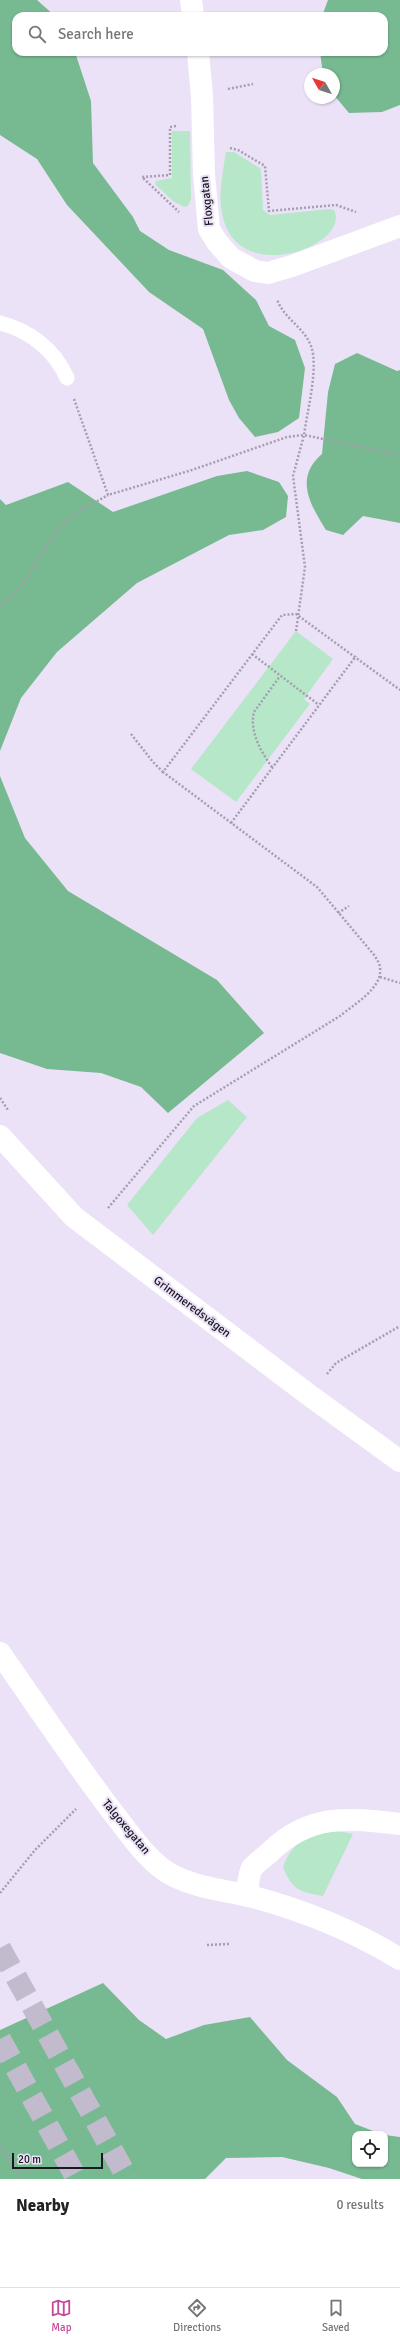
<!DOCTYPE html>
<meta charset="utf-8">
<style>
body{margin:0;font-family:Signika,sans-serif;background:#f2f2f2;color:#222}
.controls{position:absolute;right:12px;bottom:12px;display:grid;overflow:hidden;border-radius:8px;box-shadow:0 1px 3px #0004}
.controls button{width:36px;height:36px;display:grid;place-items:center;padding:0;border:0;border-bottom:1px solid #e0e0e0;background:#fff;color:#222;font:20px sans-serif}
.compass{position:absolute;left:304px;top:68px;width:36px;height:36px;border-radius:50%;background:#fff;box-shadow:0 1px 3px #0004;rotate:309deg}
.scale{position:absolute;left:12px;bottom:10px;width:91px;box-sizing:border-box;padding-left:4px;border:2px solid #1b181f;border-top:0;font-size:11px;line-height:14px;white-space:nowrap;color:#1b181f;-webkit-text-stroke:3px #ece2f8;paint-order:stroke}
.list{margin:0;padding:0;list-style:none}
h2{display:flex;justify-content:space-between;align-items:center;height:52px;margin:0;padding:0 16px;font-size:17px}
h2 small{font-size:13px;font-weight:400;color:#767676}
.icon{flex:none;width:22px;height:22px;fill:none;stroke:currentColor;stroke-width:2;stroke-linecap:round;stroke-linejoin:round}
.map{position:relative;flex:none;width:400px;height:2179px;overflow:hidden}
.search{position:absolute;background:#fff;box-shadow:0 1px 3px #0004;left:12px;right:12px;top:12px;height:44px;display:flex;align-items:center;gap:10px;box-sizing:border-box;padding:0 14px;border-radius:12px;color:#767676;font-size:15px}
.sheet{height:108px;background:#fff}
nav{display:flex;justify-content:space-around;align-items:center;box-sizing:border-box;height:56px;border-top:1px solid #e0e0e0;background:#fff;font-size:11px;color:#767676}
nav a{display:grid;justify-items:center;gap:2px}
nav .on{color:#c54999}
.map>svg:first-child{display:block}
</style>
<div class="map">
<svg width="400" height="2179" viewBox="0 0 400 2179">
<rect width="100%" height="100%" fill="#ece2f8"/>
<g fill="#b6e7c8">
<polygon points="172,131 190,131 191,199 188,206 184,207 173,201 155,184 156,181 172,178"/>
<path d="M226 152H234L261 169 263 210 270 215 329 209 334 210C352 246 235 289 222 213 218 193 223 172 226 152Z"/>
<polygon points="296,631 333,659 304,699 310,704 236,802 191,769"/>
<polygon points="228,1100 247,1117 153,1235 127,1205 197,1118"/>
<path d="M333 1830 353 1834 323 1896C300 1892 292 1890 283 1867 293 1840 307 1836 333 1830Z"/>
</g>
<g fill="#77ba91">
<polygon points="0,0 37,0 55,16 16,16 16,52 75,52 91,101 93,163 133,217 140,231 169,250 223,270 256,300 269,326 295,340 305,368 299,418 278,432 255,437 239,418 229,400 203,329 149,292 67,205 37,159 0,135"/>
<polygon points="328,0 400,0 400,105 382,112 349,113 334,95 334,74 323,74 320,52 384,52 384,16 322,16"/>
<path d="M357 353 397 371 400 370V523L363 516 343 535 326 530C310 504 294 478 322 454L328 392 335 364Z"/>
<polygon points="247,471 279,482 288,496 286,517 263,530 229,535 137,583 57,652 21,698 0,751 0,499 6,505 68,482 113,512 217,476"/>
<polygon points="0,776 25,838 68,891 217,980 264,1033 168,1113 141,1087 101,1073 47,1069 0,1053"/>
<polygon points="103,1983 139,2020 166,2039 204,2025 250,2017 287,2060 337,2097 355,2124 381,2134 355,2134 355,2164 385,2164 385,2135 400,2137 400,2179 362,2179 329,2168 282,2157 226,2158 205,2179 0,2179 0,2030"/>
</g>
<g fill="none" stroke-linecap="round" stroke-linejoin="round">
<g stroke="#c2bacd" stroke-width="22" stroke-dasharray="22 11" stroke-linecap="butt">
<polyline points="0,1948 128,2179"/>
<polyline points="0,2039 77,2179"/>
</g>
<g stroke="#a59eaf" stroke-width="2.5" stroke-dasharray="2 2" stroke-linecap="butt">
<polyline points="228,89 253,84"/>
<polyline points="176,126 170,127 170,175 142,177 179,212"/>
<polyline points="230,148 238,150 265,166 269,211 336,205 356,212"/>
<path d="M74 399 108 495 192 470 287 437 304 435C307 412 319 367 311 346 304 327 283 318 277 299"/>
<path d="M0 605C27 588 39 554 58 530 70 514 91 505 108 495"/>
<polyline points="296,631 305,567 293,476 304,435 400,455"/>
<polyline points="252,654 319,705"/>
<polyline points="131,734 153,762 163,772"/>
<path d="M272 767C261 752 249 731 254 712L280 676"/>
<polyline points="231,823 356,656"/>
<polyline points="338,913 349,906"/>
<polyline points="380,977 400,983"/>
<polyline points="0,1098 8,1110"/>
<path d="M108 1208 194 1106 340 1016C353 1005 383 988 380 968 380 964 377 960 375 956L317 887 163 772 282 615 296 614 400 690"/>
<polyline points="327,1374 336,1363 400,1326"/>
<polyline points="0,1893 35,1850 76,1809"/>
<polyline points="207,1945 229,1944"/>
<polyline points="0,2145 22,2179"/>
</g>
<path stroke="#fff" stroke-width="15" d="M0 323C29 330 55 350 67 378"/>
<g stroke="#fff" stroke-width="22">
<polyline points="191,0 193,16"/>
<polyline points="198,52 202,96 204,174 209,229 217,242 231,258 255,271 268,273 292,266 400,226"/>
<path d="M0 1653C40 1710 78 1768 121 1823 135 1841 151 1864 172 1875 197 1888 225 1890 253 1897 306 1911 354 1931 400 1959"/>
<path d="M247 1895C248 1888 248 1875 252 1868 257 1862 265 1857 270 1852 310 1813 349 1818 400 1824"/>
</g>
<polyline stroke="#fff" stroke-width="22" points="0,1136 74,1217 309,1395 400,1461"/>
</g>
<g text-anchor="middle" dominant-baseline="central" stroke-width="4" stroke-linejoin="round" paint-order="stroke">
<g font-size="12" fill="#1b181f" stroke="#ece2f8">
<text transform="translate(207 201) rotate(-96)">Floxgatan</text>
<text transform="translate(192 1307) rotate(37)">Grimmeredsvägen</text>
<text transform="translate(126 1827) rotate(50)">Talgoxegatan</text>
</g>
</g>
</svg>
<div class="controls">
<button><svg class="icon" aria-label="locate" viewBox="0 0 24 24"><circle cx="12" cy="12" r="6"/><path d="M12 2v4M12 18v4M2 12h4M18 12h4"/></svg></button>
</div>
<svg class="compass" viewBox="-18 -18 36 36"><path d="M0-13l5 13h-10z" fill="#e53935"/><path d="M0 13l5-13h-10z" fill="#767676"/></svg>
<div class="scale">20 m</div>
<div class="search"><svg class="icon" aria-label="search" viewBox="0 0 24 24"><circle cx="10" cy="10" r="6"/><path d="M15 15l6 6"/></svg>Search here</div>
</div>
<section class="sheet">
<h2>Nearby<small>0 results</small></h2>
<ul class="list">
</ul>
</section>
<nav>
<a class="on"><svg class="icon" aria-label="map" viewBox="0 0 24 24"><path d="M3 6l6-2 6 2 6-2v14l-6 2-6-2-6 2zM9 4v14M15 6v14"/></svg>Map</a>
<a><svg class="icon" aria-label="directions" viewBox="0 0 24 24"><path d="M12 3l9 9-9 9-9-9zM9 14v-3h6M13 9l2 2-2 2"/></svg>Directions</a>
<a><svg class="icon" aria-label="saved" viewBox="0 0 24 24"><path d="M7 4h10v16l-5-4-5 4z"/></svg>Saved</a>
</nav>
